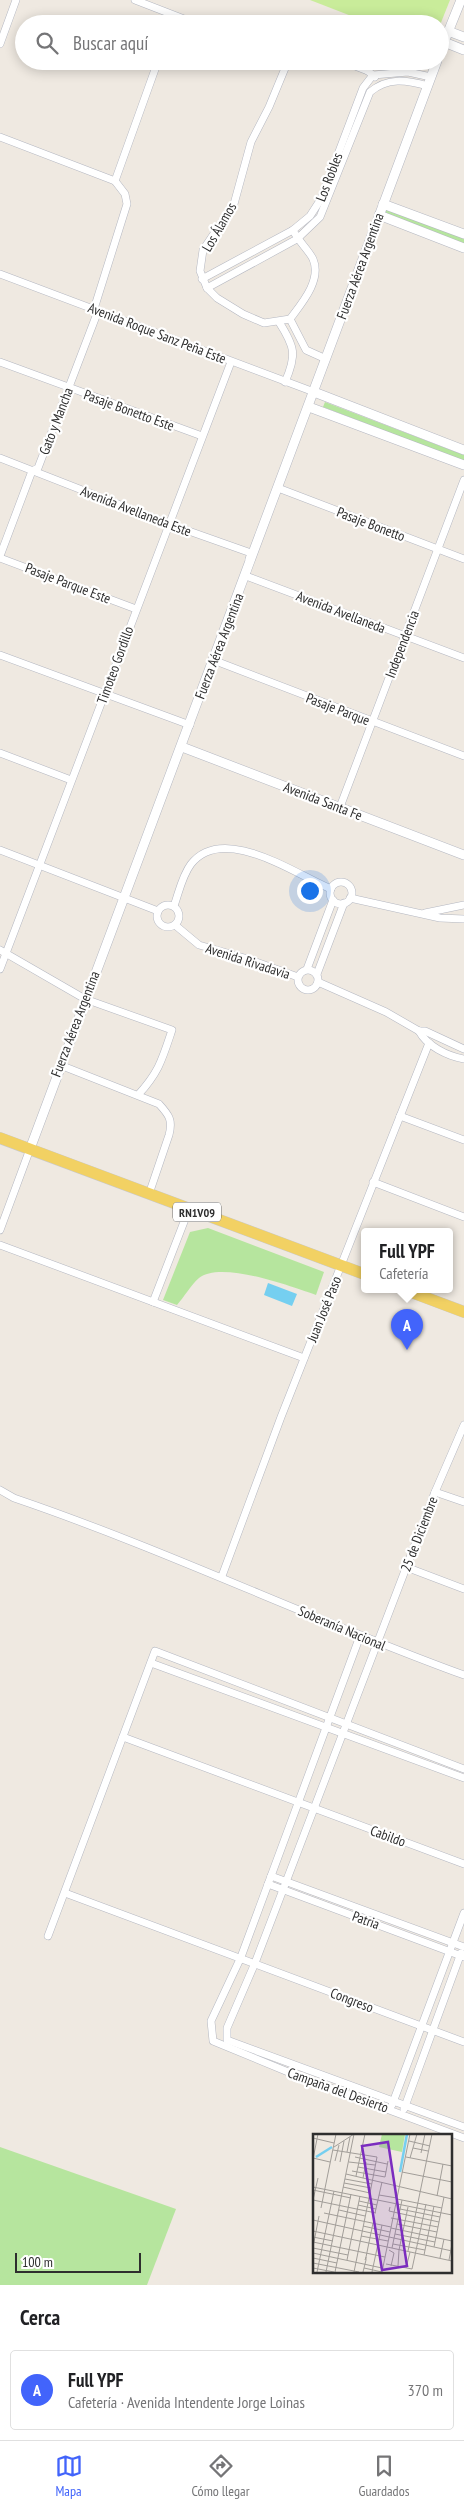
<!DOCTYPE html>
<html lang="es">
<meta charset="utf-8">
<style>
body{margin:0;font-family:"PT Sans Narrow",sans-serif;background:#f6f6f6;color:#202124}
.scale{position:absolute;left:15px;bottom:12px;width:126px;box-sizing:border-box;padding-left:5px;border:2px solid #2e2e2e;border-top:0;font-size:14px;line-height:18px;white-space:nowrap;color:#2e2e2e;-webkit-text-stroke:4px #fff;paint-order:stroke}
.you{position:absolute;left:309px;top:890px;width:18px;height:18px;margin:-12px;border:4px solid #fff;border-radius:50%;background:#1a73e8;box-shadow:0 0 0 8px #1a73e833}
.badge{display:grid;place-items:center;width:32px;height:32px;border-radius:50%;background:#4264fb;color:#fff;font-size:16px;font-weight:700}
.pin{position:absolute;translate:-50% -41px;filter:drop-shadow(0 1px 2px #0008)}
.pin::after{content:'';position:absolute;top:26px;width:18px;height:15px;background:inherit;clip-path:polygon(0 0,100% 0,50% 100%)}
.popup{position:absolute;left:361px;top:1228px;width:92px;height:65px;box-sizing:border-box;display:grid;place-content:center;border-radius:5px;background:#fff;filter:drop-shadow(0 1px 4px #0005);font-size:16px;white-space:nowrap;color:#757577}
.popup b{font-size:19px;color:#202124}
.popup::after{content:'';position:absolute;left:50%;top:100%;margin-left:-10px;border:10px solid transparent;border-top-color:#fff}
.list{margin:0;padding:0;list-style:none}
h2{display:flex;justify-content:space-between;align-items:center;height:65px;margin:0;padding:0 20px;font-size:21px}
h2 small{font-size:16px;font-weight:400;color:#757577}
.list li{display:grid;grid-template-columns:32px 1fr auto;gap:15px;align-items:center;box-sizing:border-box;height:80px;margin:0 10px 10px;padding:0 10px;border:1px solid #e0e0e0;border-radius:5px}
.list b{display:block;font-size:19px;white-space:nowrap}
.list p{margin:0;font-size:16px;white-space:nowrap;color:#757577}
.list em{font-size:16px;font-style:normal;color:#757577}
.icon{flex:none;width:28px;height:28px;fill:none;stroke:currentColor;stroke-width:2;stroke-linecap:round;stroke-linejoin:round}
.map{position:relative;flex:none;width:464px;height:2285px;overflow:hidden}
.search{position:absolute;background:#fff;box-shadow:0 2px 12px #0003;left:15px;right:15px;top:15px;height:55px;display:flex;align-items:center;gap:12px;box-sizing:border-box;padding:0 18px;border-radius:28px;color:#757577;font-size:19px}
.sheet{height:155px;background:#fff}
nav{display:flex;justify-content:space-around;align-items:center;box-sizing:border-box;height:70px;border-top:1px solid #e0e0e0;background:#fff;font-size:14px;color:#757577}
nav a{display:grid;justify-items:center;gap:2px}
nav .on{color:#4264fb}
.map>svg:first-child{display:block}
</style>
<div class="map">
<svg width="464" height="2285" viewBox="0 0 464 2285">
<rect width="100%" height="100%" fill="#efe9e1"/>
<g fill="#b6e59e">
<polygon points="383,204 464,234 464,248 379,215"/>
<polygon points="325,402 464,455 464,461 323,407"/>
<path d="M208 1228 324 1272 316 1295C292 1287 221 1260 199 1278 191 1285 184 1297 177 1305L163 1300 190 1232Z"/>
<polygon points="0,2147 176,2209 147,2285 0,2285"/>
</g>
<polygon fill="#c9ec9a" points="310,0 450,0 440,25 372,24"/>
<polygon fill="#75cff0" points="268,1283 297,1294 292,1306 264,1295"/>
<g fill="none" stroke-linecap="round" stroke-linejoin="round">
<g stroke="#b4b7c1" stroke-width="8">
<g id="minor">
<polyline points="135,0 197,24"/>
<polyline points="0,44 16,0"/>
<path d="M288 61 269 107 251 142 234 204 203 250 200 271 207 288 217 298 243 314 264 323 290 319C302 303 322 280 313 259 308 249 298 241 293 230"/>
<polyline points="342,61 368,71 375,77"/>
<polyline points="368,71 371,61"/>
<polyline points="0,137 115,181"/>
<polyline points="0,274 314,392"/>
<polyline points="202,279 293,230 310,216 321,199 363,88 373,75 408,72 431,77"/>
<path d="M207 288 297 239 320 217 370 92C388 77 406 80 428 86"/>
<polyline points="94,309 127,204 125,194 115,181 158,61"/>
<polyline points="290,319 306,350 326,359"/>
<path d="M279 322C295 347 297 355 285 382"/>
<polyline points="0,362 202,436"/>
<polyline points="0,458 169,524 251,553 249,559"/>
<polyline points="278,488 464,559"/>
<polyline points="0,556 32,471 38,468 98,311"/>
<polyline points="0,558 136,609"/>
<polyline points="247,570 246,576 464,658"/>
<polyline points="0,655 190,725"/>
<polyline points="213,660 464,756"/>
<polyline points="0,753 71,780"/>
<polyline points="340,807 464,480"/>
<polyline points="0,850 158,911"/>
<circle cx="341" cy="893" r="11"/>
<polyline points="350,898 440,918 464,919"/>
<circle cx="168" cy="916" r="11"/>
<path d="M174 906C179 892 182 876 191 864 223 823 295 874 331 889"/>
<polyline points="425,913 464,905"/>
<polyline points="175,925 199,945 248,959 298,977"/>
<path d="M0 950 85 999 172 1030C162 1060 159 1072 138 1095"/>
<polyline points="0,969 231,362"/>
<polyline points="307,969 333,900"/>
<circle cx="308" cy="980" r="10"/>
<polyline points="317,974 344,903"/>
<polyline points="318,982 386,1012 419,1031 425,1031 464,1049"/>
<path d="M419 1031C427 1046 447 1056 464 1059"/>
<path d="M60 1065 159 1104C169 1115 173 1120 169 1135L149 1194"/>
<polyline points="400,1116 464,1140"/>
<polyline points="373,1182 464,1217"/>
<polyline points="0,1230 30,1149"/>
<polyline points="0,1245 304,1358"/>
<polyline points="153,1302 189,1209"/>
<polyline points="464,1425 435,1492 255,1963 227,2028 227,2040 464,2127"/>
<path d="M0 1490 14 1498C167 1550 312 1620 464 1675"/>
<polyline points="435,1492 464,1502"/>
<polyline points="406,1567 464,1589"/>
<polyline points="222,1576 281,1417 429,1043"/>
<polyline points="360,1636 241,1957 211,2021 213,2041 293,2074 464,2138"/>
<polyline points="151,1663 464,1778"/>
<polyline points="123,1737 464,1864"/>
<polyline points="271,1876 464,1947"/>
<polyline points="268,1884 464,1957"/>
<polyline points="65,1893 464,2042"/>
<polyline points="48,1936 155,1651 464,1769"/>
<polyline points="392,2105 464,1913"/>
<polyline points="404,2109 461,1953"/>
</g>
</g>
<g stroke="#b4b7c1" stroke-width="10">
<g id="tertiary">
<polyline points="448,31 464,37"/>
<polyline points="444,42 464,50"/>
<polyline points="440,52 461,0"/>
<polyline points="383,204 464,234"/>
<polyline points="379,215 464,248"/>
<polyline points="314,392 464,450"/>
<polyline points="309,407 464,465"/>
<polyline points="182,747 464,855"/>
<polyline points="30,1149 437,61"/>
</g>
</g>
<g stroke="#c9c9c9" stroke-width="12">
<g id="primary">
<polyline points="0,1138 364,1274"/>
<polyline points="403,1289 464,1312"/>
</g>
</g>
<use href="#minor" stroke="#fff" stroke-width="7"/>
<use href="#tertiary" stroke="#fff" stroke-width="9"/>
<use href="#primary" stroke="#f2d163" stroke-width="11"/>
</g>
<g text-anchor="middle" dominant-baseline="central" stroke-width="4.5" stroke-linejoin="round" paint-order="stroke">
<rect fill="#fff" stroke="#6d6d6d" stroke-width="1" x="173" y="1202.5" width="48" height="19" rx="4"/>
<g font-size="12" font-weight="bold" fill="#2e2e2e">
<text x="197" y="1212">RN1V09</text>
</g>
<g font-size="14" fill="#2e2e2e" stroke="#fff">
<text transform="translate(329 177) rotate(-69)">Los Robles</text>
<text transform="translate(219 227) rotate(-60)">Los Álamos</text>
<text transform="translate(360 266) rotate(-70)">Fuerza Aérea Argentina</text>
<text transform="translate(157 333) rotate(21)">Avenida Roque Sanz Peña Este</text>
<text transform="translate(129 410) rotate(20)">Pasaje Bonetto Este</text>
<text transform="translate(56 421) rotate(-69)">Gato y Mancha</text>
<text transform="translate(136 511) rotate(21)">Avenida Avellaneda Este</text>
<text transform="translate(371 524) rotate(21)">Pasaje Bonetto</text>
<text transform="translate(68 583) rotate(21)">Pasaje Parque Este</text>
<text transform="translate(341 612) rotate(21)">Avenida Avellaneda</text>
<text transform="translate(402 644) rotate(-69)">Independencia</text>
<text transform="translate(219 646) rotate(-69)">Fuerza Aérea Argentina</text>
<text transform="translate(115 665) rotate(-70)">Timoteo Gordillo</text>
<text transform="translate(338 709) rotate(21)">Pasaje Parque</text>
<text transform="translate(323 801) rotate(21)">Avenida Santa Fe</text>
<text transform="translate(248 961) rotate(18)">Avenida Rivadavia</text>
<text transform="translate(75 1024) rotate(-69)">Fuerza Aérea Argentina</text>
<text transform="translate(324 1309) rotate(-68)">Juan José Paso</text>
<text transform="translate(419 1534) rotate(-69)">25 de Diciembre</text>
<text transform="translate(342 1628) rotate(23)">Soberanía Nacional</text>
<text transform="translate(388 1836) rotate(20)">Cabildo</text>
<text transform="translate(366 1920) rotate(20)">Patria</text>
<text transform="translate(352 2000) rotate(21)">Congreso</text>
<text transform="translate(338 2090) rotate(20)">Campaña del Desierto</text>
</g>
</g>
<g transform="translate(313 2134)">
<rect width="139" height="139" fill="#efe9e1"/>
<path d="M69 0H92L89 18 66 13Z" fill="#b6e59e"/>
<path fill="none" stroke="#75cff0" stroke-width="2.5" d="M3 23 19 13M87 38 94 0"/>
<path fill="none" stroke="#a29e99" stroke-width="1" d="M0 4 21 9M96 7 117 12M21 13 41 0M100 14 115 17M20 16 64 23 56 64M34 18 37 3M108 19 112 0M42 23 74 30M93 23 139 32M0 24 17 28M97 24 104 0M0 25 5 0M22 27 26 11M27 28 31 7M36 28 62 31M45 33 73 38M39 37 72 43 75 27M89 38 139 48M33 40 139 65M43 42 52 0M50 44 53 28M32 45 59 50M31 49 58 54M0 53 139 81M30 53 57 59M0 56 38 64M66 61 84 64M124 62 130 30M84 65 129 74M0 66 63 79M0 66 5 44M46 67 64 71M45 71 63 75M77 73 76 77 126 88M8 74 23 0M87 75 127 83M26 76 52 82M11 79 78 93M62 79 69 48M78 84 125 93M0 86 139 117M84 90 124 98M50 92 77 98M78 94 139 107M0 97 139 127M82 100 122 108M48 102 75 107M0 103 20 107M0 108 72 123M80 110 112 116M0 113 6 82M121 113 131 63M0 114 35 121M79 114 89 66M76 116 81 119 78 132M86 116 95 73M95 117 119 0M0 119 69 134M111 121 121 72M53 123 60 89M0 124 24 129M127 124 131 105M34 126 47 62M136 126 139 110M0 129 46 138M73 130 99 135 113 70M85 132 86 116M0 134 21 138M51 134 69 138M93 134 97 118M4 138 21 57M13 138 41 0M22 138 38 60M41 138 56 64M50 138 53 126V123L52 126M59 138 69 91M69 138 97 0"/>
<path fill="#7b2cbf" fill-opacity="0.15" stroke="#7b2cbf" stroke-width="2.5" d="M75 8 94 132 69 136 49 12Z"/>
<rect width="139" height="139" fill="none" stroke="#2e2e2e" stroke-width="2.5"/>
</g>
</svg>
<div class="scale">100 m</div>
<div class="you"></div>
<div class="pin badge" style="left:407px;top:1350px">A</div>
<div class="popup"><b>Full YPF</b>Cafetería</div>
<div class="search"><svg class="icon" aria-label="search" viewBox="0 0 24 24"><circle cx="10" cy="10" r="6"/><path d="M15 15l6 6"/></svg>Buscar aquí</div>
</div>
<section class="sheet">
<h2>Cerca<small></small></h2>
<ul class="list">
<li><span class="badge">A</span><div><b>Full YPF</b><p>Cafetería · Avenida Intendente Jorge Loinas</p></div><em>370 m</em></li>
</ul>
</section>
<nav>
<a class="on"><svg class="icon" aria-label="map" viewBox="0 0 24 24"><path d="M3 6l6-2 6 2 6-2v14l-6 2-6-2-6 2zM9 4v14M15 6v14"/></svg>Mapa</a>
<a><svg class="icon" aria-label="directions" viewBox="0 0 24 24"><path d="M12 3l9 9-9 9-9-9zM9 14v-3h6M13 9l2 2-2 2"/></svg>Cómo llegar</a>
<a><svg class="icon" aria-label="saved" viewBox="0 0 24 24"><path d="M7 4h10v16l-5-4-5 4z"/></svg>Guardados</a>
</nav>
